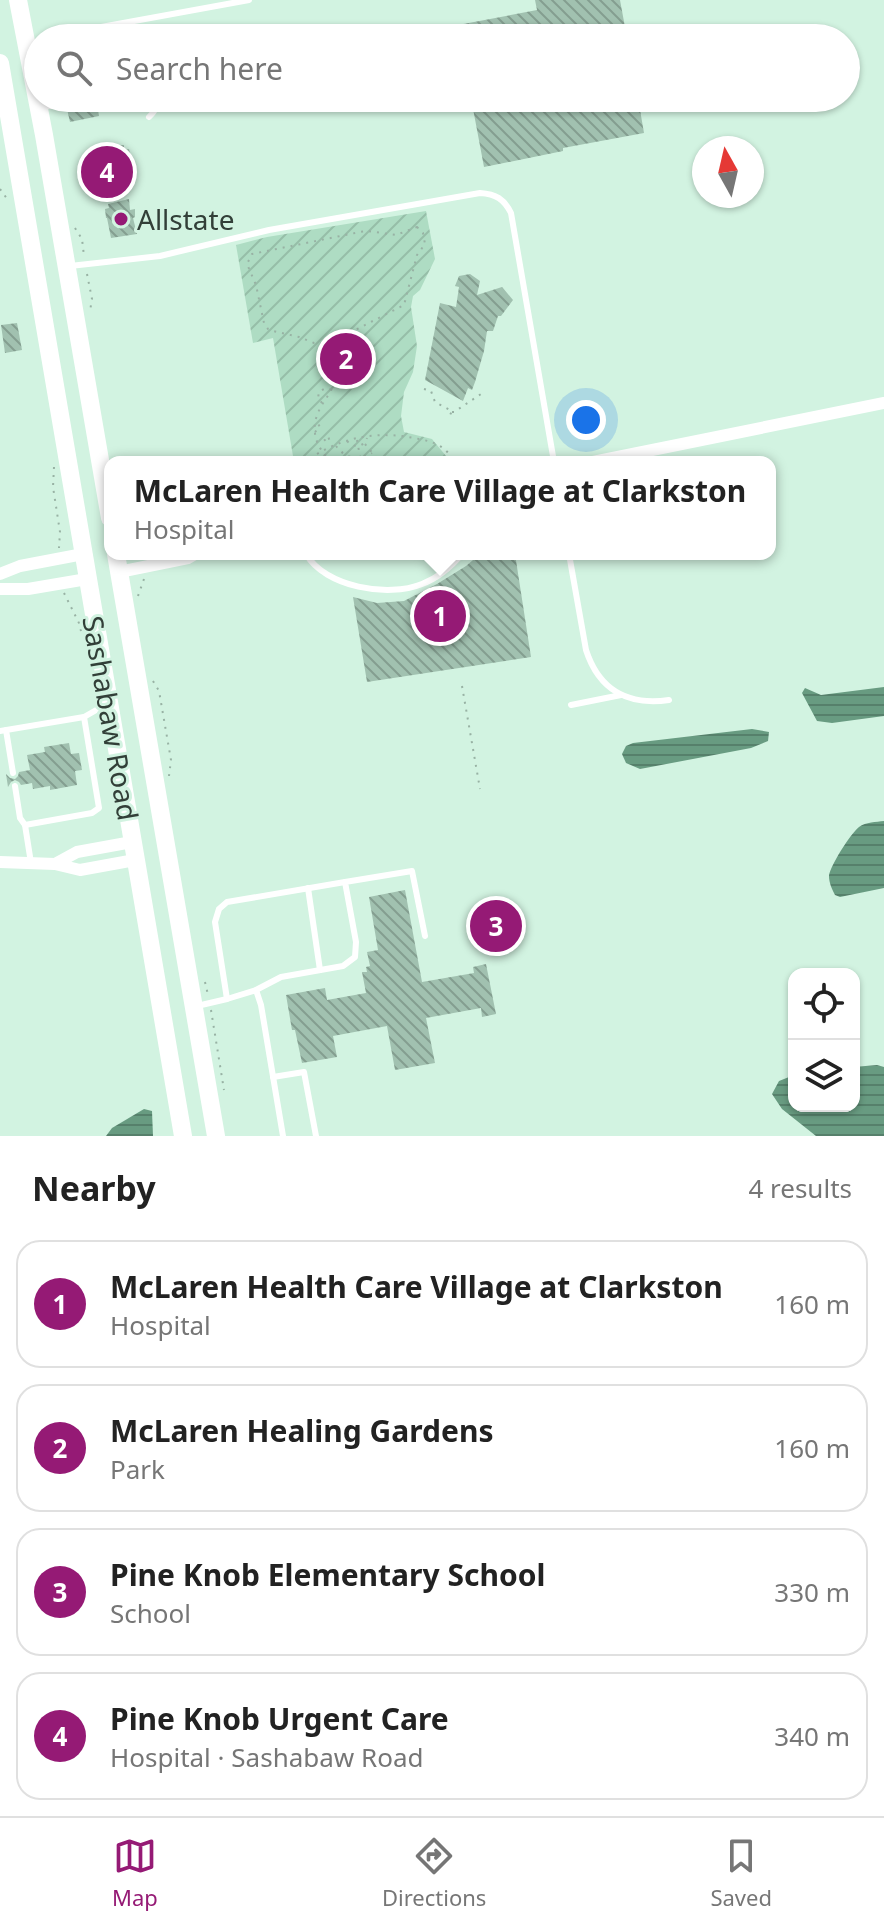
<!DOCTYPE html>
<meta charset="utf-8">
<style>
body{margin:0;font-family:"Noto Sans",sans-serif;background:#f6f6f6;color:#222}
.controls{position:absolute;right:24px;bottom:24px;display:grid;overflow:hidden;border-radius:16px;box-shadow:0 2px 6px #0004}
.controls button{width:72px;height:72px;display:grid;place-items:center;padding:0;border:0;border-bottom:2px solid #e0e0e0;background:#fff;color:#222;font:40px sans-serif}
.compass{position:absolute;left:692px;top:136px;width:72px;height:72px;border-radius:50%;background:#fff;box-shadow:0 2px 6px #0004;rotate:352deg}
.you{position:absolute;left:586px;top:420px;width:28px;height:28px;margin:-20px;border:6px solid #fff;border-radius:50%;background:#1a73e8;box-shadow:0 0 0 12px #1a73e833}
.badge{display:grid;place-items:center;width:52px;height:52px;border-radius:50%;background:#951a75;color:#fff;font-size:26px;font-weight:700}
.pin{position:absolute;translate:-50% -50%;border:4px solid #fff;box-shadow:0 2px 8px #0006}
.popup{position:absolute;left:104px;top:456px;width:672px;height:104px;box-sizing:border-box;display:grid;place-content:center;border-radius:16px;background:#fff;filter:drop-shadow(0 2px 6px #0005);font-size:26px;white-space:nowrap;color:#767676}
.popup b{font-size:30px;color:#222}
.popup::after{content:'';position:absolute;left:50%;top:100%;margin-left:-16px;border:16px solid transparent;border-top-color:#fff}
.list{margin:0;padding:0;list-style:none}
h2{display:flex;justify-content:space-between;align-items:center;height:104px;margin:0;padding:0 32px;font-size:34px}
h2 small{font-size:26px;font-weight:400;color:#767676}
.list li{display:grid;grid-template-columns:52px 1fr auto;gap:24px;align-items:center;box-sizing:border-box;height:128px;margin:0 16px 16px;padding:0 16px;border:2px solid #e0e0e0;border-radius:24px}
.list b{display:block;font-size:30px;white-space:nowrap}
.list p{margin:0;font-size:26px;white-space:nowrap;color:#767676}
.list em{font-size:26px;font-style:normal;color:#767676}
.icon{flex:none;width:44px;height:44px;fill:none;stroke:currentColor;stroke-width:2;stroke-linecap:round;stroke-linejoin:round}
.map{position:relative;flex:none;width:884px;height:1136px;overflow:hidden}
.search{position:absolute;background:#fff;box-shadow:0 2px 6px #0004;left:24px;right:24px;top:24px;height:88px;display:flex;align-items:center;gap:20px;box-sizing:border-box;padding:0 28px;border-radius:44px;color:#767676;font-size:30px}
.sheet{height:680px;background:#fff}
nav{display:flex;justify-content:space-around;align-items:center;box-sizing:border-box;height:112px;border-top:2px solid #e0e0e0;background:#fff;font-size:22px;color:#767676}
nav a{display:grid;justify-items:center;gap:4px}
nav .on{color:#951a75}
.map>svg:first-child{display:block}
</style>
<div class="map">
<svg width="884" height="1136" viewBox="0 0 884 1136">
<defs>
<pattern id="garden-furrows" width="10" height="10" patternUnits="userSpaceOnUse" patternTransform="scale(2)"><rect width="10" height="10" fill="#aedcc3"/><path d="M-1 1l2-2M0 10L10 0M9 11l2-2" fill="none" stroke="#96bea8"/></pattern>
<pattern id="water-rules" width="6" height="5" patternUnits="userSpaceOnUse" patternTransform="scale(2)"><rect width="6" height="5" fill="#689b81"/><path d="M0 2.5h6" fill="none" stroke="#56806b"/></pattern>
<pattern id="building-back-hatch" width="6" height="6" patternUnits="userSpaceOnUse" patternTransform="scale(2)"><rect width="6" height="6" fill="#a1c1b0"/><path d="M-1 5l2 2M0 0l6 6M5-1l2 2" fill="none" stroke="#849e90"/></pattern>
</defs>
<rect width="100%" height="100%" fill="#d2f3e1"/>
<polygon fill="url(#garden-furrows)" points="426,211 435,259 420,290 413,296 411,307 417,346 413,372 404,392 401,416 404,432 432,439 451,462 294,462 273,338 253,343 236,245 267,237"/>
<g fill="url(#water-rules)">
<polygon points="884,687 884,716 832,723 817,721 802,693 805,688 821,695"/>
<polygon points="752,729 769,732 768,741 751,748 640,769 626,763 622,754 626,746 633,743"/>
<path d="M884 821V888L840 897 835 895C832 889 829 883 829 876 830 866 851 833 859 827 866 822 876 822 884 821Z"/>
<polygon points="877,1065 884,1067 884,1136 816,1136 782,1109 772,1094 779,1081 794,1075 794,1106 854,1106 854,1067"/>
<polygon points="144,1109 152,1111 153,1136 106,1136 112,1128"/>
</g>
<g fill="url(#building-back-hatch)">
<polygon points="535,0 620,0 627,38 460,38 458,25 537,10"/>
<polygon points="471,98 638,98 644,133 563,148 563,151 484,167"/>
<polygon points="97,104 99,116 70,122 67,109"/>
<polygon points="124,145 124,150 129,149 133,170 129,171 129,175 109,179 108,175 103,176 100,154 103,154 102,149"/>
<polygon points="129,199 130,210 135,209 135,217 133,218 137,234 111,238 107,218 106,218 105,209 109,208 108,204"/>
<polygon points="470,274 480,281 477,295 502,287 513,300 501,316 498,316 493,331 487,331 484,351 475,382 472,390 468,388 463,401 425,380 440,303 456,307 459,287 455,286 459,276"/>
<polygon points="17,323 22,350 5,353 1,325"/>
<polygon points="480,554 515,554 531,657 367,682 353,597 377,603 404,601 437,584 466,566"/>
<polygon points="69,743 71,754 79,753 82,770 75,771 77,785 50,790 50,786 33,789 32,783 21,785 19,782 15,780 11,782 8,787 6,774 10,778 15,779 18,776 19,772 30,770 27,755 45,752 44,747"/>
<polygon points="405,890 422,982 474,973 473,967 486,964 496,1014 482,1017 481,1008 426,1018 435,1063 395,1070 387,1026 333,1036 337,1057 302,1063 295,1030 292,1030 286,995 325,988 327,1000 366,993 362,972 367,972 366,967 370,966 367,952 378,950 369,897"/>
</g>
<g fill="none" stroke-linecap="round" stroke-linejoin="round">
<g stroke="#98b2a4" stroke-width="2" stroke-dasharray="2 6" stroke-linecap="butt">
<polyline points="0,189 8,200"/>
<polygon points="417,227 423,233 425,244 417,255 404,305 328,344 314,343 299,337 273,331 268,329 264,323 256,285 247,264 252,254 360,232 368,231 396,235"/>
<polyline points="75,228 82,239 84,256"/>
<polyline points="87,274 92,299 90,311"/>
<polyline points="424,389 431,391 435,402 452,411 448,419"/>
<polyline points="322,403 318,398 319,392 324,389 330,389"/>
<polyline points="452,412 454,412 481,394"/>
<polyline points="315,432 320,427 317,422"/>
<polyline points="357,440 361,462"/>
<path d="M347 441C354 448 363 448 367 438"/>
<polyline points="316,442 325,440 328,436 331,445"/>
<polyline points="365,444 380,462"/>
<path d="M336 446C346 459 358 461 372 453"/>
<path d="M317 454C349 435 383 431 419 439 435 442 447 447 454 462"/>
<path d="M331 462C314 445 309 426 322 405 325 399 330 394 332 388 336 375 334 356 332 343"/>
<polyline points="54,467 53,487 60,532 59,548"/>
<polyline points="64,593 79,623 81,631"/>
<polyline points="138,596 144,579"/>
<polyline points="153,681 159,691 171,760 169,776"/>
<polyline points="462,686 480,789"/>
<polyline points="205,982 208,995"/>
<polyline points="211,1010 224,1090"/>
</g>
<g stroke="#fff" stroke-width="6">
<polyline points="41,38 249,0"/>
<polyline points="43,107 98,98"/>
<path d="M149 117C155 111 158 107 155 98"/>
<path d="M70 266 160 256 269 230 480 193C496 194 504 199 511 213L554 462"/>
<path d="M306 554C325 587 388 598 422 584 438 578 451 567 462 554"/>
<path d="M569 554 586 650C599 690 628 706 669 700"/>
<polyline points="571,705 621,695"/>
<polyline points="6,730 13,773"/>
<polyline points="0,731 84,717 105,705"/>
<polyline points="15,786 20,818 25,825"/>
<polyline points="31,863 25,825 92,813 99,808 84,717"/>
<polyline points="308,888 320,970"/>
<polyline points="256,990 261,1005 283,1136"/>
<polyline points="227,999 215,922 219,909 227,902 345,882"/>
<polyline points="197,1006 227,999 256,990 281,977 343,966 355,957 356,942 345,882 412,871 425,936"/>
<polyline points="273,1077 304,1072 316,1136"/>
</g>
<g stroke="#fff" stroke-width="12">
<polyline points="593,462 884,403"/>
<polyline points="119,572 188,558 195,554"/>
<polyline points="0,574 20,566 83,554"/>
<polyline points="0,589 28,589 87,579"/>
<polyline points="0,862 55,864 80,870 135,860"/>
<polyline points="55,864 77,852 132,842"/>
</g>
<g stroke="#fff" stroke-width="18">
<polyline points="18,0 44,135 110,518"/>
<polyline points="0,63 183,1136"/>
<polyline points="116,554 216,1136"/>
</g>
</g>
<circle fill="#951a75" stroke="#d2f3e1" stroke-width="3" cx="121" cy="219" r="8"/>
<g text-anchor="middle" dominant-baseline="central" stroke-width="6" stroke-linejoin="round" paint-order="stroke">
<g font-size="28" fill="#323f38" stroke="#d2f3e1" text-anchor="start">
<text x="137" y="219">Allstate</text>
</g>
<g font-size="28" fill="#323f38" stroke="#d2f3e1">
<text transform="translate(111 718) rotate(80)">Sashabaw Road</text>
</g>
</g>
</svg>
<div class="controls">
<button><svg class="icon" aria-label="locate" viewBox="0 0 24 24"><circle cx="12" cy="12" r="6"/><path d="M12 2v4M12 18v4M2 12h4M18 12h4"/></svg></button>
<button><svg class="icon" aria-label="layers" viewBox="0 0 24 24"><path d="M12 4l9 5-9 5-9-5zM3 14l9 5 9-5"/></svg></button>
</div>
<svg class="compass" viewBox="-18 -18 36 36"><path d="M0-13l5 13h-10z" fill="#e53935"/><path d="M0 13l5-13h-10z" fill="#767676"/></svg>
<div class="you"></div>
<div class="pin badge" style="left:440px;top:616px">1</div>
<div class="popup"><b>McLaren Health Care Village at Clarkston</b>Hospital</div>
<div class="pin badge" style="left:346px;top:359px">2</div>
<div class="pin badge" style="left:496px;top:926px">3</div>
<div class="pin badge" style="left:107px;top:172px">4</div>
<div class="search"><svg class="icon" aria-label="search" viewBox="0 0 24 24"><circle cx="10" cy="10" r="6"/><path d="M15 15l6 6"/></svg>Search here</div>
</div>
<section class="sheet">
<h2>Nearby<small>4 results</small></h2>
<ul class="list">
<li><span class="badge">1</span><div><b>McLaren Health Care Village at Clarkston</b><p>Hospital</p></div><em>160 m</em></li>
<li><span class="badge">2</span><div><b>McLaren Healing Gardens</b><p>Park</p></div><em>160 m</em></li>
<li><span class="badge">3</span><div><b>Pine Knob Elementary School</b><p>School</p></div><em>330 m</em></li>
<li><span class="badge">4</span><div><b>Pine Knob Urgent Care</b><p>Hospital · Sashabaw Road</p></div><em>340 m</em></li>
</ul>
</section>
<nav>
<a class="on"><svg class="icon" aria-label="map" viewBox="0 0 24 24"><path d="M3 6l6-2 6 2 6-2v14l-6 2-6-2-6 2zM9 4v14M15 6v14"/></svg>Map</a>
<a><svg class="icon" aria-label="directions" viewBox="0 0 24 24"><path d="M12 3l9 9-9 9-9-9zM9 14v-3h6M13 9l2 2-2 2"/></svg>Directions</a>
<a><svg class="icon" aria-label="saved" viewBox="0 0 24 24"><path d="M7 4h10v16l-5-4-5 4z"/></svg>Saved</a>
</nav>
